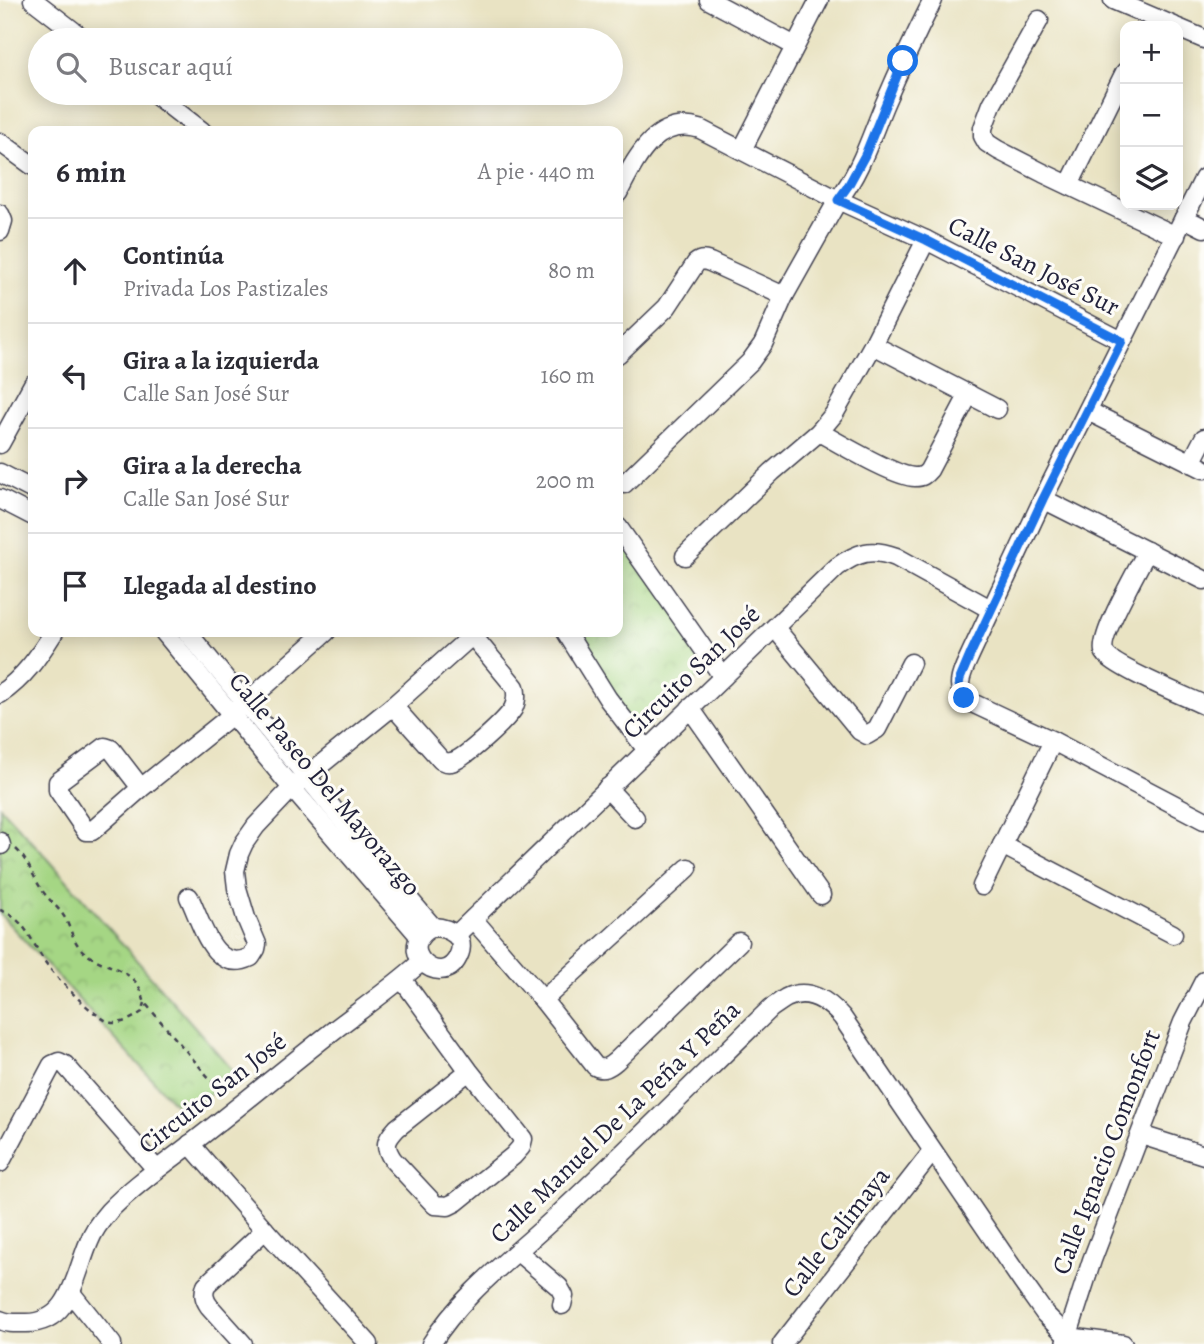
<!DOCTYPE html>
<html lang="es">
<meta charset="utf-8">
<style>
body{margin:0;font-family:Alegreya,serif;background:#f7f7f7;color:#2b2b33}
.controls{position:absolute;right:21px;top:21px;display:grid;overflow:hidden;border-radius:14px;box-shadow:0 4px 18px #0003}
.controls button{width:63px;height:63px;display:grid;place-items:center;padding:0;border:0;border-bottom:2px solid #e1e1e2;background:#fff;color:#2b2b33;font:35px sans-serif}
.stop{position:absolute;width:21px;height:21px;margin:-16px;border:5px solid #1a73e8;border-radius:50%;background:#fff}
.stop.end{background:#1a73e8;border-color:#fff;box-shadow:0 2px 7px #0008}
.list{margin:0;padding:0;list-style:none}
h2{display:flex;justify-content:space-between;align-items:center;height:91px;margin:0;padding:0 28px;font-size:30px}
h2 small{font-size:23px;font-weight:400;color:#7c7c81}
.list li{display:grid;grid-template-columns:46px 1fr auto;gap:21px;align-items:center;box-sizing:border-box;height:105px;padding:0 28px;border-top:2px solid #e1e1e2}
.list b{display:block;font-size:26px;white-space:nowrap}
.list p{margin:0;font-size:23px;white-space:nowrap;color:#7c7c81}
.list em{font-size:23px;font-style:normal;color:#7c7c81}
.icon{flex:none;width:38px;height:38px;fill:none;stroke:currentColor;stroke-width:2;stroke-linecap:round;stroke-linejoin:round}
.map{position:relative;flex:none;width:1204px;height:1344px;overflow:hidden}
.search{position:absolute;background:#fff;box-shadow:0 4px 18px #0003;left:28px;top:28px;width:595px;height:77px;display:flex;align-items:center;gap:18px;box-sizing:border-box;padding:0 24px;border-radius:38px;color:#7c7c81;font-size:26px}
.panel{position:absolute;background:#fff;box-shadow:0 4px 18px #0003;left:28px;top:126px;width:595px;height:511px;border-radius:14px}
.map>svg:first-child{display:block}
</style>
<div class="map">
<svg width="1204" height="1344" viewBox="0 0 1204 1344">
<defs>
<pattern id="park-crowns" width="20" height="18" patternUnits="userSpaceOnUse" patternTransform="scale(1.75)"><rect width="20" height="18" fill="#a5d684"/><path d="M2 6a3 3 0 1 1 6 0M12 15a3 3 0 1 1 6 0" fill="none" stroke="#8eb773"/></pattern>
</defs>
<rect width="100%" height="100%" fill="#fdfcf7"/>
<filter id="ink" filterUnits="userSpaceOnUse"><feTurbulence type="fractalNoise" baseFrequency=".0143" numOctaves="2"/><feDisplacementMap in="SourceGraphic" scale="14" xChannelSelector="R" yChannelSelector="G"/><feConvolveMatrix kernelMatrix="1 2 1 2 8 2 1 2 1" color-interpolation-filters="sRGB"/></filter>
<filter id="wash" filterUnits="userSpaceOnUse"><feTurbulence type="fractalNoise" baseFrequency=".00686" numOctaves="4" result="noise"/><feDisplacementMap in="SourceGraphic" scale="28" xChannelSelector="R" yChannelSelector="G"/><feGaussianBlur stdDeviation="1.57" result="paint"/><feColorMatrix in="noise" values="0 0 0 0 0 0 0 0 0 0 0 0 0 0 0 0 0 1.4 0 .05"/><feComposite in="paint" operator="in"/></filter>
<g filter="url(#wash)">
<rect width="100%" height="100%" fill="#e9e3c3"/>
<g fill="url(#park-crowns)" stroke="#647c60" stroke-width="2">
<polygon points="618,519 714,662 638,735 567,632 618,632"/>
<polygon points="0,807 49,860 236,1074 184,1114 0,914"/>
</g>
</g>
<g filter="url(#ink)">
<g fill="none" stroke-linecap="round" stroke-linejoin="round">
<g stroke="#403f4f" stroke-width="21">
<g id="minor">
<polyline points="33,0 85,40"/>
<polyline points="709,0 795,46"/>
<polyline points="1113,0 1174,26"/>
<polyline points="1039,20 992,104 983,128 983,136 987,143 998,150 1043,173 1176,236"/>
<polyline points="1178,28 1204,39"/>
<polyline points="153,93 202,131"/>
<polyline points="0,142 33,166"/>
<polyline points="742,150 819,0"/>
<path d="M1204 178 1043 499 971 653C964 669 952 687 968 701L1053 741 1204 820"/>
<polyline points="1069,185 1125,72"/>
<path d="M618 193C635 161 655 115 700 129L838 200 926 240 1122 341"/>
<polyline points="0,214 3,221 0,231"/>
<polyline points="1184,218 1204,228"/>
<polyline points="873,345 997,409"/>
<path d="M618 354 667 307 696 263C701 259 704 260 710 262L784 296"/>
<polyline points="1088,411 1204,469"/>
<path d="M819 432C839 443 895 477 915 477 922 477 925 475 929 470L969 394"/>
<polyline points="0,444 33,384"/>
<polyline points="1191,463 1204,438"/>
<polyline points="0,473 33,490"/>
<path d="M624 484 750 362 763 344 784 296 838 200C861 171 871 136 885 103 900 68 916 34 933 0"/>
<polyline points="0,499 33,516"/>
<polyline points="1043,499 1204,580"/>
<polyline points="618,527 723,677"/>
<path d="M1147 551C1139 568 1099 636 1104 651 1108 665 1187 697 1204 705"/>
<polyline points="685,556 772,472 819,432 834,414 873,345 926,240"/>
<polyline points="775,628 860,731 867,735 877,729 911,663"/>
<polyline points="164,632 292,788 420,937"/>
<polyline points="187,632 373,857 433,927"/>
<polyline points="566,632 608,699 647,750"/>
<path d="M0 694C24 678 39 656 54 632"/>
<path d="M393 706 441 760C445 762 446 763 451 762 464 760 506 720 513 709 517 701 517 695 515 687L472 635"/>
<polyline points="690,708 821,895"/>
<polyline points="141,788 111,749 105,747 58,782 58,790 86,831 92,831 141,788 232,715 326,632"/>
<polyline points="607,788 635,818"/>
<polyline points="0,842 1,845"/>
<polyline points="1002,845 1173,934"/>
<polyline points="982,886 1053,741"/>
<path d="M189 897C202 923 213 975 251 957L256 949 257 944 246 918 237 888 235 871 239 854 244 843 256 826 292 788 393 706 476 632"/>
<path d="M473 919 543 1000 595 1066C603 1071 609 1067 616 1061L739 942"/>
<path d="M433 927C450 928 468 937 458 957 441 992 391 947 433 927Z"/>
<path d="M457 934 837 567C858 552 871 548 896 557L992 610"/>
<path d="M402 979 469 1071 523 1139 521 1147 513 1156 456 1202 448 1206 435 1205 393 1160C383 1145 386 1140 397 1128L469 1071"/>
<polyline points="543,1000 688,868"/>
<polyline points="1141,1135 1204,1155"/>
<polyline points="190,1144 265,1230 369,1344"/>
<polyline points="0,1163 52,1065 59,1062 65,1065 156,1169"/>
<polyline points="518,1252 559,1287 564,1296 562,1305"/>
<polyline points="71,1293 112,1344"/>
<path d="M0 1320C9 1324 16 1323 26 1323 71 1323 75 1274 89 1242 93 1231 102 1219 109 1211 134 1185 164 1165 192 1143 238 1108 283 1070 329 1034 360 1010 392 988 421 962"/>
<polyline points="1068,1337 1123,1344"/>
<path d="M243 1344 209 1306C204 1299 203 1294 206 1285L265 1230"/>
<path d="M431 1344C463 1292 517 1254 561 1212 633 1145 701 1076 771 1008 776 1005 781 1001 786 998 808 987 828 1001 842 1017L1023 1283 1045 1314 1068 1337"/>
<polyline points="782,1344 932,1152"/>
<polyline points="1065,1344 1092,1260 1183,1022 1204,981"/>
</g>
</g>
<g stroke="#403f4f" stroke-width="2.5" stroke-dasharray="5 5" stroke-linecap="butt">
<path d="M16 849C28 860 33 877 42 890 49 901 60 908 66 920 71 930 73 940 81 949 96 966 127 966 139 987 142 992 143 998 145 1003L216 1086"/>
<path d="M0 910C27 919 32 945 48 966 57 979 97 1020 112 1023 123 1024 133 1018 142 1012L145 1003"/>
</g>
<use href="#minor" stroke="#fff" stroke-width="18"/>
</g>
</g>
<g fill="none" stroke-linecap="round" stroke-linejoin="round" filter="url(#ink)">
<polyline stroke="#1a73e8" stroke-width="9" points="903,61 865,155 848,186 838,200 926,240 1122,341 1043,499 971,653 960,679 959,685 964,698"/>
</g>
<g text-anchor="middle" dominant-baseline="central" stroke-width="6" stroke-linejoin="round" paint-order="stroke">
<g font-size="26" fill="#22223b" stroke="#fdfcf7">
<text transform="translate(1034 266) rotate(27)">Calle San José Sur</text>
<text transform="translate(691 672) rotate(-44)">Circuito San José</text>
<text transform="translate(325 784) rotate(50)">Calle Paseo Del Mayorazgo</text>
<text transform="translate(212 1093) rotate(-38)">Circuito San José</text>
<text transform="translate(615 1122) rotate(-44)">Calle Manuel De La Peña Y Peña</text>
<text transform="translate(1106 1152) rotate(-69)">Calle Ignacio Comonfort</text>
<text transform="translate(836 1232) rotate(-52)">Calle Calimaya</text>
</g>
</g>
</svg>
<div class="controls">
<button>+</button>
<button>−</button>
<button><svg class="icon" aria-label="layers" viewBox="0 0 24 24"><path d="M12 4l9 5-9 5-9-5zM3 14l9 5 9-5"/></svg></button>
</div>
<div class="stop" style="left:903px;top:61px"></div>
<div class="stop end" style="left:964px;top:698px"></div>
<div class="search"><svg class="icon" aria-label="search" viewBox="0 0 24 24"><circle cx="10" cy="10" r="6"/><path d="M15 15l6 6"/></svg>Buscar aquí</div>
<section class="panel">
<h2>6 min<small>A pie · 440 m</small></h2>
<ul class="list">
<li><svg class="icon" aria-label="ahead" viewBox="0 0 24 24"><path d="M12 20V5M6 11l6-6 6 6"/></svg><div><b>Continúa</b><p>Privada Los Pastizales</p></div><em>80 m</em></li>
<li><svg class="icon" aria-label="left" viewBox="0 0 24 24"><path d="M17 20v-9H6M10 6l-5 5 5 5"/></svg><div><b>Gira a la izquierda</b><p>Calle San José Sur</p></div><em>160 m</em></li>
<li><svg class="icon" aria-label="right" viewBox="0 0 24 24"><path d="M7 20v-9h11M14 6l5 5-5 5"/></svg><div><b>Gira a la derecha</b><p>Calle San José Sur</p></div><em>200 m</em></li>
<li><svg class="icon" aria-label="arrive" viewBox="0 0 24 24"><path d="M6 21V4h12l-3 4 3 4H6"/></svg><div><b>Llegada al destino</b></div></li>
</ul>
</section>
</div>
